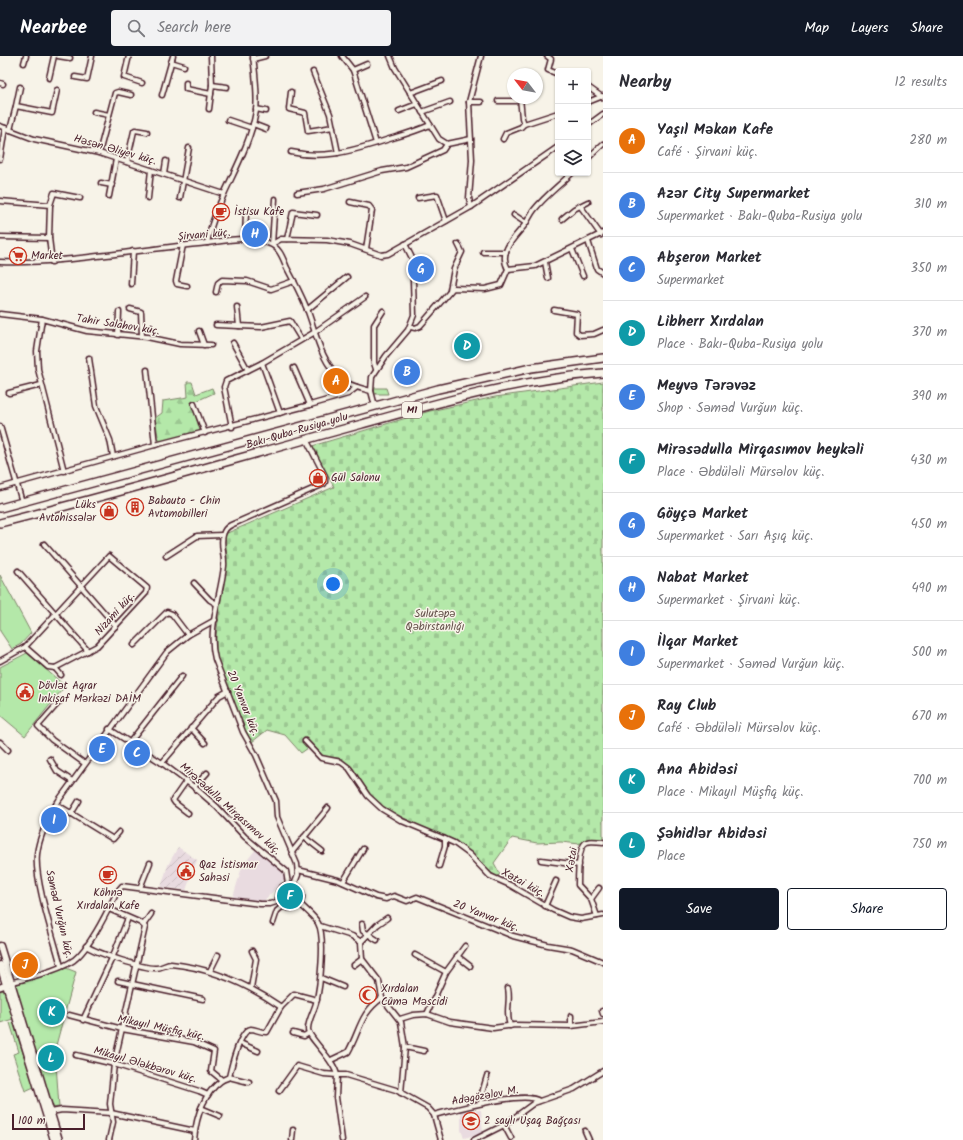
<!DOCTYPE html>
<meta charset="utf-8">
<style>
body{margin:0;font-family:Kalam,sans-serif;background:#f2f2f3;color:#2b2b33}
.controls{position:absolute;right:12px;top:12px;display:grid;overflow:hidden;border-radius:4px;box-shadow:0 1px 3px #0004}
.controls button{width:36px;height:36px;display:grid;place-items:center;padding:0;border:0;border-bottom:1px solid #e1e1e2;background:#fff;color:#2b2b33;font:20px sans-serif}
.compass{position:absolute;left:507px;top:12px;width:36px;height:36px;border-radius:50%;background:#fff;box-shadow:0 1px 3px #0004;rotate:301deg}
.scale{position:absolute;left:12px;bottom:10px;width:73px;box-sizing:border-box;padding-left:4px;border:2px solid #4a1f2b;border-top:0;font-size:11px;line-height:14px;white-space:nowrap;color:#4a1f2b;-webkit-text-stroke:3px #f7f3e8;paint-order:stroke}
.you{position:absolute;left:333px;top:528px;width:14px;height:14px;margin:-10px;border:3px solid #fff;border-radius:50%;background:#1a73e8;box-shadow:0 0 0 6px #1a73e833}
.badge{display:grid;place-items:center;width:26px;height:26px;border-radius:50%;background:#111827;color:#fff;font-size:13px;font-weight:700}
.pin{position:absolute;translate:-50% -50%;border:2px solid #fff;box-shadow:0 1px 4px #0006}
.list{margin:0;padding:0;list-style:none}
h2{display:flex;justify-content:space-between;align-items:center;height:52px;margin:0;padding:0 16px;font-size:17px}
h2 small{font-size:13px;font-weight:400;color:#7c7c81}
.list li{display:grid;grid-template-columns:26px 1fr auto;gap:12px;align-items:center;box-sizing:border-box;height:64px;padding:0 16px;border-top:1px solid #e1e1e2}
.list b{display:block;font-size:15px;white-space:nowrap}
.list p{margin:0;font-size:13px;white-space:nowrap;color:#7c7c81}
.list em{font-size:13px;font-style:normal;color:#7c7c81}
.actions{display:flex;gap:8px;padding:12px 16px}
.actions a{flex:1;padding:9px 0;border:1px solid #111827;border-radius:4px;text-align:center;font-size:14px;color:#111827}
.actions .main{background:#111827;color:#fff}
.icon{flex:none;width:22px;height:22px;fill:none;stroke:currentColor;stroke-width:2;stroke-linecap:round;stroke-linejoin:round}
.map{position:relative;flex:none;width:603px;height:1084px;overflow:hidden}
header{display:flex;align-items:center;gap:24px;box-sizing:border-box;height:56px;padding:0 20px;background:#111827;color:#fff}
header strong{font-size:19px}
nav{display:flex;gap:22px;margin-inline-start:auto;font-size:14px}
.search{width:280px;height:36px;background:#f2f2f3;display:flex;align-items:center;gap:10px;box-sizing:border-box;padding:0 14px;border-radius:4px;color:#7c7c81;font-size:15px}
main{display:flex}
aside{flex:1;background:#fff}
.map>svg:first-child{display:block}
</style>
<header>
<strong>Nearbee</strong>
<div class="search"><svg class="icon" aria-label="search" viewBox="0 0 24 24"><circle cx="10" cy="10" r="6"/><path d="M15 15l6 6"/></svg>Search here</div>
<nav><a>Map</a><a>Layers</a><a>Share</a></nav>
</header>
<main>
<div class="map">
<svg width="603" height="1084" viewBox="0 0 603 1084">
<defs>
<pattern id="industrial-furrows" width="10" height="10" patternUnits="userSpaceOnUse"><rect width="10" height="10" fill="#e9dbe0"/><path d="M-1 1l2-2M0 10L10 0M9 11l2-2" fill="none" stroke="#c9bcc0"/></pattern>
<pattern id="forest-firs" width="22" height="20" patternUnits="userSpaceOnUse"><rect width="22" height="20" fill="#b4e8a9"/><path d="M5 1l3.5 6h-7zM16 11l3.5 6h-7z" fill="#9cc792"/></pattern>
<pattern id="cemetery-stones" width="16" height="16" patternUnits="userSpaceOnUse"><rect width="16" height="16" fill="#b4e8a9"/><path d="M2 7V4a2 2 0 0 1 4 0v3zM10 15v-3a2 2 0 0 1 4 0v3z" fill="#9cc792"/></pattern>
</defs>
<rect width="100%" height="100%" fill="#f7f3e8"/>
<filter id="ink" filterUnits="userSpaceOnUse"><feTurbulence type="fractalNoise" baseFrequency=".025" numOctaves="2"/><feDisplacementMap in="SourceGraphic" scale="8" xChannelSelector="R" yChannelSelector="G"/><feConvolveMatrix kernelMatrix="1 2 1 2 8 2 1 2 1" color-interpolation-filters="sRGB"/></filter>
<g filter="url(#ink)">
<g fill="#e9dbe0">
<polygon points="256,793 287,820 264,845 233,841 242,811"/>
<polygon points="481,1054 483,1077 464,1082 461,1074 461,1055"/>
</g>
<polygon fill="url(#industrial-furrows)" points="178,791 197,804 186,834 161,831 168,809"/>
<g fill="#b4e8a9" stroke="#7f846a">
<polygon points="374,332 386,332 388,338 375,338"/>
<polygon points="0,519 31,577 21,588 12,593 0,575"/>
<polygon points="27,597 65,630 25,680 0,659 0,611"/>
<circle cx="290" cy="840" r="7"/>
<polygon points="66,912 76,916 55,993 59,1051 52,1052 15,929"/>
<polygon points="4,934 13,963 0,967 0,935"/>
<polygon points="13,966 34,1031 25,1035 13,998 19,996 10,967"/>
</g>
<polygon fill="url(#forest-firs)" stroke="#7f846a" points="187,326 192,326 196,338 212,332 214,337 192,347 200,375 159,386 155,362 162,357 163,345 188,341"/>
<polygon fill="url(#cemetery-stones)" stroke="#7f846a" points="603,326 603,784 587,784 580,788 561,786 537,787 512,782 494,807 500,818 497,821 450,785 388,754 372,742 353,712 340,702 323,701 311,690 301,697 285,679 267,674 252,686 244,675 216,601 216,580 227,501 225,478 334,431 312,390 430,355 495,341"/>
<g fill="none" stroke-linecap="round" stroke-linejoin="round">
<g stroke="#4a1f2b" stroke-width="7">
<g id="minor">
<polyline points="58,0 70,2"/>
<polyline points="129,0 124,21 142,27"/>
<polyline points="342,0 353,14 376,87"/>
<polyline points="390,0 395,12 439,83 447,88 471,83"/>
<polyline points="547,0 551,3 548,14 558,18"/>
<polyline points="253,3 265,0"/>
<polyline points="171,6 184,10"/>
<polyline points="24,7 26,0"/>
<polyline points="353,14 367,8"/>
<polyline points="313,16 330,58 338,97"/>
<polyline points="75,21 87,23 92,0"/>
<polyline points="49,22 54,0"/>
<polyline points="0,27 3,28"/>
<polyline points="186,27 186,33 211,38"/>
<polyline points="212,29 227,31"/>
<polyline points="588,31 602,41"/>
<polyline points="291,36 289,53 305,57 308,75 333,71"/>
<polyline points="410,37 442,25"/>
<polyline points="162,39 173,0"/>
<polyline points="520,42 522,62 524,68 558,57"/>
<polyline points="498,45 520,45"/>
<polyline points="469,46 481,46"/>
<polyline points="588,46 603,40"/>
<polyline points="16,50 20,31"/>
<polyline points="209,53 212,29 211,0"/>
<polyline points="256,53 266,55"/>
<polyline points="399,55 417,48"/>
<polyline points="94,56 109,59"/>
<polyline points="422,56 450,46"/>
<polyline points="228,64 252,72"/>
<polyline points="253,68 266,73"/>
<polyline points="588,69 603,58"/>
<polyline points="0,70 34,83 99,97 224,138"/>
<polyline points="10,74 16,50 52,57 57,34"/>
<polyline points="503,83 506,77 521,71 524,68"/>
<path d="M291 96C321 103 348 96 377 87 395 81 412 77 430 69"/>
<polyline points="99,97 115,37 118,36 131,39"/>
<polyline points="588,102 603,88"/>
<polyline points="0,103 5,72"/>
<polyline points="127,106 134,75 135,74 147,76"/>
<polyline points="164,118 166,105"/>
<polyline points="101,127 112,129"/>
<polyline points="297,137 324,133 382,115 406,111 443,94 447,88"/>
<polyline points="109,140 116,103"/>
<polyline points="148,142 151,114"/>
<polyline points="180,142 189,92"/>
<polyline points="418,142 437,139 446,165"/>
<polyline points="0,145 50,149 49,182 52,206"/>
<polyline points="350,146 369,150 372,154 366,193"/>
<polyline points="50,149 54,137 80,142"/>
<polyline points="471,151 469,142 472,104 469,46 481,0"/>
<polyline points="581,151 601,179"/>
<polyline points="514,159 526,167"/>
<polyline points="562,163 574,153 588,146"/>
<polyline points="0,181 49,182"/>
<polyline points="287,183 293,156 317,159"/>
<polyline points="245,184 246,156"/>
<polyline points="588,185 597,213 603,217"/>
<path d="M207 187C216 141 248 102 256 55 258 38 255 17 253 0"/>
<polyline points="272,188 281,183 327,184 350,188 381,199 388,198 471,151 558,91"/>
<polyline points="272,188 275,143"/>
<polyline points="183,189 176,225 177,228 187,230"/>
<polyline points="572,193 583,220"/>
<polyline points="483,196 506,196"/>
<path d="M0 206C66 208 132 194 198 188 220 186 250 178 270 188 280 192 283 203 287 212 294 225 301 239 307 253 316 276 320 305 341 323 349 330 360 332 371 335"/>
<polyline points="545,206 548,222"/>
<polyline points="508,213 535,210 603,177"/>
<polyline points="131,228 133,195"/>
<polyline points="450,234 454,213 462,196 458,188"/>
<polyline points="216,236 218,227 222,224 247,225 271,233 294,225"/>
<polyline points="237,251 239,270 261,271 290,265 301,283"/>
<polyline points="130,253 141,256 142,280"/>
<polyline points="307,254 347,221"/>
<polyline points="554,254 577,258 576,276 580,279 594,278 603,274"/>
<polyline points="0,258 42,263 87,275 147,281 180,288 211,289"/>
<polyline points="42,263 37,295 38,313 64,415"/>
<polyline points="216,269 239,270"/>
<path d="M411 271 415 272 420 270 453 232 485 233 501 229 508 213C498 196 514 182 524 170 528 165 530 159 534 154 545 140 560 129 572 117"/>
<polyline points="199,275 204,289"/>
<polyline points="118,279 119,256"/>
<polyline points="233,287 248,314"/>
<polyline points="89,302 96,350 110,384 113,400"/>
<polyline points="262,307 280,357"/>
<polyline points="294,312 310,349"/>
<polyline points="376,313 374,307 374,269 383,255"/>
<polyline points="147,314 155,389"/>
<polyline points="9,337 41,329"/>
<polyline points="194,348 205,377"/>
<polyline points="375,350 371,335 372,321 386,300 408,274 414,259 413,224 416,210 405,188"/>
<polyline points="0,370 22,446"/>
<polyline points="232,371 224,331 226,325 262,307 315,276 365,241"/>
<polyline points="0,432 155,389 310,349 348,338 357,331"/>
<polyline points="44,488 116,570"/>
<polyline points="166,500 197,480 222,479"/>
<polyline points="18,515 88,595"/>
<polyline points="194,527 210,544 217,548"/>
<polyline points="134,589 167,556 172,558 188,579"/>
<polyline points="0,605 25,591 109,500 147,532 146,537 97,590 55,612 48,611 25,591"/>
<polyline points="55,612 61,619"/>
<polyline points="60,645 38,670 52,684 84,707"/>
<polyline points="191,672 205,687"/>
<polyline points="109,673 162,707 194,731 217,751 245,781 286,815 288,828"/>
<polyline points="305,685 321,702 341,706 349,712 368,740 382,753 402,765 445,783 445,790 439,810"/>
<polyline points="0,686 8,694"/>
<polyline points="130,686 182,620"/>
<polyline points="50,703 57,715 72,725"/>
<polyline points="162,707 219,640 228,635"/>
<polyline points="187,724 173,744 175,747 188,757"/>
<polyline points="194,731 207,717"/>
<polyline points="56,748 113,783 119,776"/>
<polyline points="71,758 79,745"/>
<polyline points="304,781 322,795"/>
<polyline points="445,783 454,787 469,798 490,820 510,829 553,854 569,861 581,863 603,859"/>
<polyline points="292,796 328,752"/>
<polyline points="541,804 579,809"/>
<polyline points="298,814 338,824 376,841 386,843 394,840 407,845 417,841 513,880 548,889 572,893 603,906"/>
<polyline points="343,826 363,793"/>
<circle cx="290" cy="840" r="12"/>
<path d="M294 829 298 819 297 808 277 761 276 745 256 699 243 676 215 603C207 573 221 539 224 510 225 500 220 488 223 479 224 474 227 471 231 469L324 428 325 426V420L306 383"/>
<polyline points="140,832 150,807"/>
<polyline points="591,843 599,832"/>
<path d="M299 847C306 854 314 860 318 867 326 881 320 931 316 947 314 955 308 965 308 973 308 982 334 1003 337 1019H346L396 1034 428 1052 434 1059 441 1084"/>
<polyline points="545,850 556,825"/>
<polyline points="109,853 141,867 145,871 114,1008 110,1048 113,1066 109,1084"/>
<path d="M597 860 591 843 578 829C578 820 578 789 587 786 591 784 598 786 603 786"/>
<polyline points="387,862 377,869 361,886 362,903 379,925 382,942 401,966 405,991 401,1037"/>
<polyline points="273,867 277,855 283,850"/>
<polyline points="144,868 151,858"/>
<polyline points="362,868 363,875 377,884"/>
<polyline points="320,870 352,880 361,886"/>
<path d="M86 890C97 897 144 913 156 912 162 912 166 908 171 908 211 912 249 929 281 951"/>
<polyline points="415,899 446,916"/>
<polyline points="457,900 470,910"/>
<polyline points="354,909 362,903"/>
<path d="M61 910C54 883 34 824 37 798 39 780 50 759 59 744L167 596 188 579 215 564"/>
<polyline points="210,915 218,899"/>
<polyline points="321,922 343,931"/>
<polyline points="118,925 203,943"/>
<path d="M10 927C29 921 58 915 74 904 90 892 108 854 117 836L122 830 260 848H270L279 845"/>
<polyline points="251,932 256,903 252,895"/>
<path d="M508 932C511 946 505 955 510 970"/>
<polyline points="602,955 603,958"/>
<polyline points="427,958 446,916 465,890"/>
<polyline points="69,959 122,973 194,986 214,995 211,1015 222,1024"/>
<polyline points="571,960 571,970"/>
<polyline points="400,963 413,959 427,958 450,966 493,972 515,969 571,970 603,966"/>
<polyline points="83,964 113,900 128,862"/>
<polyline points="293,977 304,980 309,977"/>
<polyline points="240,987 258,995"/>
<polyline points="405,991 424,995"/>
<polyline points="76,999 114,1008 199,1035 208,1039"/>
<path d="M331 1004 348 996C360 975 360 957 382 942"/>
<polyline points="229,1021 249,1026"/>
<polyline points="279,1035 297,1010 324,1018 337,1019 336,1041 342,1084"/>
<polyline points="481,1047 482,1037 487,1020"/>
<polyline points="201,1052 220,1060"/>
<polyline points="51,1056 62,1054 111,1057 195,1075"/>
<path d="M434 1059C453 1054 526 1034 539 1045"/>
<polyline points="504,1069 511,1082"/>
<polyline points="585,1075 589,1084"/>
<path d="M194 1084C196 1062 202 1039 221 1025 223 1023 226 1023 229 1021 231 1012 240 974 251 973 256 973 261 977 267 976L281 951 294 938 317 944"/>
<polyline points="292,1084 293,1074"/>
<polyline points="474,1084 504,1069 534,1047 574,1033 603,1015"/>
</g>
</g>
<g stroke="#4a1f2b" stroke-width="8">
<polyline id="tertiary" points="0,931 6,929"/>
</g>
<g stroke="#4a1f2b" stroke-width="9">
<g id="secondary">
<polyline points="0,890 59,1084"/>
<polyline points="0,909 54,1084"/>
</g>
</g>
<g stroke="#4a1f2b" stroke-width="10">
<g id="trunk">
<polyline points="0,452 438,333 531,312 603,302"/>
<path d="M0 467C121 437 241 401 362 368 440 346 521 323 603 317"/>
</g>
</g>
<use href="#minor" stroke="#f7f3e8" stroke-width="4"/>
<use href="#tertiary" stroke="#f7f3e8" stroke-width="5"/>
<use href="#secondary" stroke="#f7f3e8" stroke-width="6"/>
<use href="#trunk" stroke="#f7f3e8" stroke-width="7"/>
</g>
</g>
<defs>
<g id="cafe-ring" transform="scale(0.9)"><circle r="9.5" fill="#f7f3e8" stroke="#c8321e" stroke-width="1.5"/><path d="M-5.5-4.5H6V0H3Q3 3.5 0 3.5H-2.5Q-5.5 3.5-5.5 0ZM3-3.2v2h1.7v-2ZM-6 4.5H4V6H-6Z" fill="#c8321e"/></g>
<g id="supermarket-ring" transform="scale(0.9)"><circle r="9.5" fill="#f7f3e8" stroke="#c8321e" stroke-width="1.5"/><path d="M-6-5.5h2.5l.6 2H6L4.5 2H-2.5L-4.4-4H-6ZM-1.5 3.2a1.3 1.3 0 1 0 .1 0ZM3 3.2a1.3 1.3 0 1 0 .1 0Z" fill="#c8321e"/></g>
<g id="shop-ring" transform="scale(0.9)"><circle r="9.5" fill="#f7f3e8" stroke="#c8321e" stroke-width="1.5"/><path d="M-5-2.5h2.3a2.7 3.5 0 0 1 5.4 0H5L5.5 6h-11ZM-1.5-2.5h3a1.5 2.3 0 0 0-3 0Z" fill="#c8321e"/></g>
<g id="building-ring" transform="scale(0.9)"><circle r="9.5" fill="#f7f3e8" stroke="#c8321e" stroke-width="1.5"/><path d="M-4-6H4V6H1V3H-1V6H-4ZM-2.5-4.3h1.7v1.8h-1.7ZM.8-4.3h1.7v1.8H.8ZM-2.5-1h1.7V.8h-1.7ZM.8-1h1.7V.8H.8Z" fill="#c8321e"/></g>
<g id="civic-ring" transform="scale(0.9)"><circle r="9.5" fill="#f7f3e8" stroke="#c8321e" stroke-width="1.5"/><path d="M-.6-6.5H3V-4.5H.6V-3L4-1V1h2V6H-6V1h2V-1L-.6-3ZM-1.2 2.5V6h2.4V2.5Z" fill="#c8321e"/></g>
<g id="mosque-ring" transform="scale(0.9)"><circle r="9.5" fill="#f7f3e8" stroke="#c8321e" stroke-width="1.5"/><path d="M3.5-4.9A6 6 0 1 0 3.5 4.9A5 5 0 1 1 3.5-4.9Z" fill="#c8321e"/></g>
<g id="school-ring" transform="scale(0.9)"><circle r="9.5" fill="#f7f3e8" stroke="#c8321e" stroke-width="1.5"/><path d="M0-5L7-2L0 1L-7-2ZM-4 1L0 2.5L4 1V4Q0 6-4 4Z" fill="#c8321e"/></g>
</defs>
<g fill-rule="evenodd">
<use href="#cafe-ring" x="221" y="156"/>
<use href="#supermarket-ring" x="18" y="200"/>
<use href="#shop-ring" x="318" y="422"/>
<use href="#building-ring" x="135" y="451"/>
<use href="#shop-ring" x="109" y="455"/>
<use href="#civic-ring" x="25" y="636"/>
<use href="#civic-ring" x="186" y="815"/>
<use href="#cafe-ring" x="108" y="819"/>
<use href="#mosque-ring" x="368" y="939"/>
<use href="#school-ring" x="471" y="1065"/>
</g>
<g text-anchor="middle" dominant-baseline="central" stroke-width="3" stroke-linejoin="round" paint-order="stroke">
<rect fill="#f7f3e8" stroke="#7e5f64" stroke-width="1" x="402" y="346" width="20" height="16" rx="3"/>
<g font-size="10" font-weight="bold" fill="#4a1f2b">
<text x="412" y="354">M1</text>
</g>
<g font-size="11" fill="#4a1f2b" stroke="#f7f3e8">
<text transform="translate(115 94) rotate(16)">Həsən Əliyev küç.</text>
<text transform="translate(204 179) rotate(-5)">Şirvani küç.</text>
<text transform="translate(118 269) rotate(9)">Tahir Salahov küç.</text>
<text transform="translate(297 375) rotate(-16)">Bakı-Quba-Rusiya yolu</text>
<text transform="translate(115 558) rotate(-48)">Nizami küç.</text>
<text transform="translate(243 647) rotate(68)">20 Yanvar küç.</text>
<text transform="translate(230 753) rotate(42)">Mirəsədulla Mirqasımov küç.</text>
<text transform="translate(572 804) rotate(-80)">Xətai</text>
<text transform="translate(523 827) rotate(29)">Xətai küç.</text>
<text transform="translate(59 858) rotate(77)">Səməd Vurğun küç.</text>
<text transform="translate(486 860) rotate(21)">20 Yanvar küç.</text>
<text transform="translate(161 972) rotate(12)">Mikayıl Müşfiq küç.</text>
<text transform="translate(145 1009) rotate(16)">Mikayıl Ələkbərov küç.</text>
<text transform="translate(485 1040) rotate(-10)">Adəgözəlov M.</text>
</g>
<g font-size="11" fill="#4a1f2b" stroke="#f7f3e8" text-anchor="start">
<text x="234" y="156">İstisu Kafe</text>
<text x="31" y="200">Market</text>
<text x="331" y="422">Gül Salonu</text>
<text x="148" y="445">Babauto - Chin<tspan x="148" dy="13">Avtomobilleri</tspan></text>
<text x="96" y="449" text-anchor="end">Lüks<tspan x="96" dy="13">Avtohissələr</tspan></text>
<text x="38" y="630">Dövlət Aqrar<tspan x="38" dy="13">Inkişaf Mərkəzi DAİM</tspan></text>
<text x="199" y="809">Qaz İstismar<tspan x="199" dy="13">Sahəsi</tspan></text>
<text x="108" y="837" text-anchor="middle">Köhnə<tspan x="108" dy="13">Xırdalan Kafe</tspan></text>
<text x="381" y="933">Xırdalan<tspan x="381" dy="13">Cümə Məscidi</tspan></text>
<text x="484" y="1065">2 saylı Uşaq Bağçası</text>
</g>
<g font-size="11" fill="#64514a" stroke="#f7f3e8">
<text x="435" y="558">Sulutəpə<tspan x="435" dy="13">Qəbirstanlığı</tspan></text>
</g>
</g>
</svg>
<div class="controls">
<button>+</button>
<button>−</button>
<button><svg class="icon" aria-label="layers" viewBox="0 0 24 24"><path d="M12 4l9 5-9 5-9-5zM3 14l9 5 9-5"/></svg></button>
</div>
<svg class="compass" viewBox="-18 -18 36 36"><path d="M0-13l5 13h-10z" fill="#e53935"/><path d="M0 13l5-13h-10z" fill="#7c7c81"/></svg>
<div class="scale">100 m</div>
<div class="you"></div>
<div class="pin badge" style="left:336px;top:325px;background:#e8710a">A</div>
<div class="pin badge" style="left:407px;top:316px;background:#3f7fe0">B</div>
<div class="pin badge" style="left:137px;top:697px;background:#3f7fe0">C</div>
<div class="pin badge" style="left:467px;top:290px;background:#0f9aa8">D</div>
<div class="pin badge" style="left:102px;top:693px;background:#3f7fe0">E</div>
<div class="pin badge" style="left:290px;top:840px;background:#0f9aa8">F</div>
<div class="pin badge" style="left:421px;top:213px;background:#3f7fe0">G</div>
<div class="pin badge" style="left:255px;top:178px;background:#3f7fe0">H</div>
<div class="pin badge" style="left:54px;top:764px;background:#3f7fe0">I</div>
<div class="pin badge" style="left:25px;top:909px;background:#e8710a">J</div>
<div class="pin badge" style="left:52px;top:956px;background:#0f9aa8">K</div>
<div class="pin badge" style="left:51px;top:1002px;background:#0f9aa8">L</div>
</div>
<aside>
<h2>Nearby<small>12 results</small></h2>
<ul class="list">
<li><span class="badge" style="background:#e8710a">A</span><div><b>Yaşıl Məkan Kafe</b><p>Café · Şirvani küç.</p></div><em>280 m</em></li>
<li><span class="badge" style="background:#3f7fe0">B</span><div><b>Azər City Supermarket</b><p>Supermarket · Bakı-Quba-Rusiya yolu</p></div><em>310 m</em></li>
<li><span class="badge" style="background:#3f7fe0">C</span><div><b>Abşeron Market</b><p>Supermarket</p></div><em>350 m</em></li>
<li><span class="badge" style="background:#0f9aa8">D</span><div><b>Libherr Xırdalan</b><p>Place · Bakı-Quba-Rusiya yolu</p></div><em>370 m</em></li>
<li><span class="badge" style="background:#3f7fe0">E</span><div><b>Meyvə Tərəvəz</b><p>Shop · Səməd Vurğun küç.</p></div><em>390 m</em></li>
<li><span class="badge" style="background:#0f9aa8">F</span><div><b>Mirəsədulla Mirqasımov heykəli</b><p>Place · Əbdüləli Mürsəlov küç.</p></div><em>430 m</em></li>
<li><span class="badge" style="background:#3f7fe0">G</span><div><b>Göyçə Market</b><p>Supermarket · Sarı Aşıq küç.</p></div><em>450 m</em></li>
<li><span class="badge" style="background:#3f7fe0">H</span><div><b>Nabat Market</b><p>Supermarket · Şirvani küç.</p></div><em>490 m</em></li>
<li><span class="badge" style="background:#3f7fe0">I</span><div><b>İlqar Market</b><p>Supermarket · Səməd Vurğun küç.</p></div><em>500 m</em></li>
<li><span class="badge" style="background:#e8710a">J</span><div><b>Ray Club</b><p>Café · Əbdüləli Mürsəlov küç.</p></div><em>670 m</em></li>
<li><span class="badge" style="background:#0f9aa8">K</span><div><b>Ana Abidəsi</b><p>Place · Mikayıl Müşfiq küç.</p></div><em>700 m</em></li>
<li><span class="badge" style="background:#0f9aa8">L</span><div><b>Şəhidlər Abidəsi</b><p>Place</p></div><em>750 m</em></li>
</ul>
<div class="actions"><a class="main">Save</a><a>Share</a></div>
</aside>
</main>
